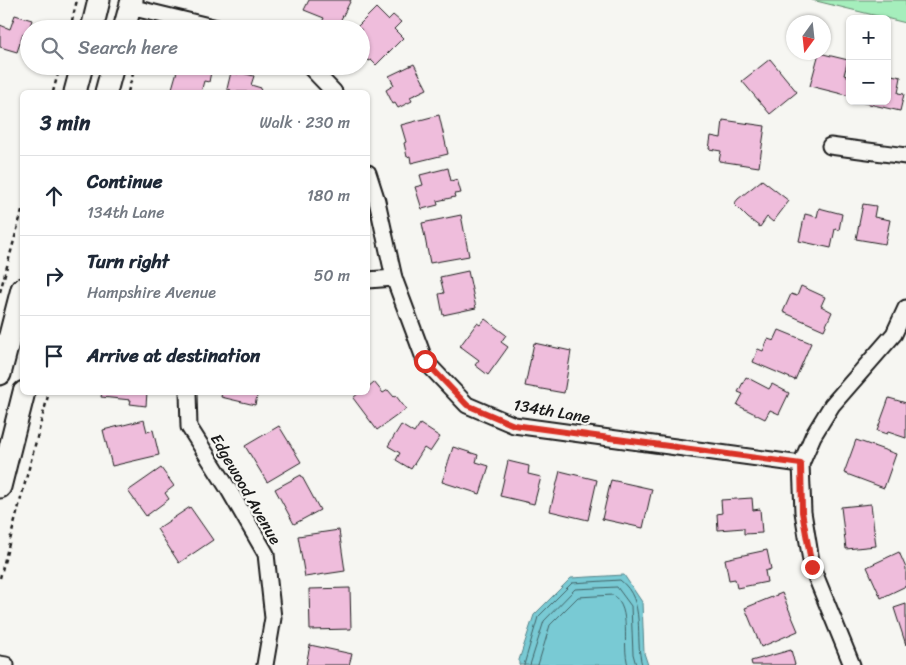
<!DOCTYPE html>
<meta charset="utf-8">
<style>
body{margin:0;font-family:Sriracha,sans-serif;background:#f2f2f3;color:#1f2937}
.controls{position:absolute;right:15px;top:15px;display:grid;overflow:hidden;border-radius:8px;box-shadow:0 1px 4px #0004}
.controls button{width:45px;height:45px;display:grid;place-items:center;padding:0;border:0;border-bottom:1px solid #e0e1e3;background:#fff;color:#1f2937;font:25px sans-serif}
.compass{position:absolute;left:786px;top:15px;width:45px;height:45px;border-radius:50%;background:#fff;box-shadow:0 1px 4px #0004;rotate:195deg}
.stop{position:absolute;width:15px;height:15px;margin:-11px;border:4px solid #d93025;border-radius:50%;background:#fff}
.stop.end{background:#d93025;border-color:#fff;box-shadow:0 1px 5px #0008}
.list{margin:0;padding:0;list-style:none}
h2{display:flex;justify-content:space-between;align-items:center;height:65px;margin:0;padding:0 20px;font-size:21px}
h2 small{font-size:16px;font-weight:400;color:#747a83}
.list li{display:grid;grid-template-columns:32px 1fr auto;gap:15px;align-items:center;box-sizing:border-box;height:80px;padding:0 20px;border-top:1px solid #e0e1e3}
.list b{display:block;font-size:19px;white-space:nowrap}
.list p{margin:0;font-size:16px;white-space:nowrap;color:#747a83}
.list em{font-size:16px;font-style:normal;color:#747a83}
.icon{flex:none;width:28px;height:28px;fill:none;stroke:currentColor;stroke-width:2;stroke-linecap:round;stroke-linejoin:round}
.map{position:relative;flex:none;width:906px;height:665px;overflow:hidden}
.search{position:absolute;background:#fff;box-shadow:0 1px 4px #0004;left:20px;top:20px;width:350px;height:55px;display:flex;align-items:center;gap:12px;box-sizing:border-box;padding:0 18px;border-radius:28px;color:#747a83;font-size:19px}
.panel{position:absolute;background:#fff;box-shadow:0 1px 4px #0004;left:20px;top:90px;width:350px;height:305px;border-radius:8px}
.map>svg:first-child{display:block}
</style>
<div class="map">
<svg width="906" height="665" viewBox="0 0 906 665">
<rect width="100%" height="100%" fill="#f6f6f2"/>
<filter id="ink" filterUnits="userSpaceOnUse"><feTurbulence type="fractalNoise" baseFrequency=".02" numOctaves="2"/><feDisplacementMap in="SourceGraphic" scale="10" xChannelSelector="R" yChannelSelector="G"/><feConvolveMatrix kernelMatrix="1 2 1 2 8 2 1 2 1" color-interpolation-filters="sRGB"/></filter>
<g filter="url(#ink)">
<polygon fill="#a5eebc" stroke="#60856c" points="812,0 906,0 906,23"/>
<polygon fill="#79cad4" stroke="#54848a" points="624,575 642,602 644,653 648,665 519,665 519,660 534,615 571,578"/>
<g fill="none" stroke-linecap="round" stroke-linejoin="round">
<g stroke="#416266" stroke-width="1">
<path d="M524 665 538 617 572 583 620 580C647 601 634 637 642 665"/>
<polyline points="530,665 544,621 575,589 617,587 631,606 633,654 636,665"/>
<path d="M538 665 550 625 578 597 613 595C633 610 621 643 628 665"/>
</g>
</g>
<g fill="#efbddc" stroke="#1c1c1c">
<polygon points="309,0 351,0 336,29 322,22 324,18 304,10"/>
<polygon points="376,8 388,20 393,15 401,22 394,29 403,38 376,65 371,60 369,61 361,53 361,29 355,29"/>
<polygon points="15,15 32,20 27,35 23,34 17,52 0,47 0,25 10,29"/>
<polygon points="819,53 848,60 844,75 850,77 850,96 810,86"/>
<polygon points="770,59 797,92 770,114 742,81"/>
<polygon points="414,64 427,89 410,97 412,101 398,108 395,103 393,104 386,90 394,85 389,76"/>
<polygon points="189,66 212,67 209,82 204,81 201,92 171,92 177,71 178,69 187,71"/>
<polygon points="231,72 238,74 238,72 254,76 251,85 261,88 260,92 230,92 231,90 227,89"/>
<polygon points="887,74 901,77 898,93 904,94 900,111 860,102 887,101"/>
<polygon points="439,115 448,154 411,163 410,156 407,157 404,143 406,142 401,125"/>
<polygon points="723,120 765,126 759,167 719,161 721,151 709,149 711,136 721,138"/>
<polygon points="448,168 451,181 457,179 461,193 454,194 455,197 437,201 438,205 422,209 415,187 423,185 420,175"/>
<polygon points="762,180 789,201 773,222 767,217 760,227 748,218 734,204 738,199"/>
<polygon points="863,204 876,206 874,217 890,220 885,244 856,239"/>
<polygon points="819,208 842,214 839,230 835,229 831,248 799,241 805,214 817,217"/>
<polygon points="461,215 469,256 430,263 422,223"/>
<polygon points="468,271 476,308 443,315 439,294 444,293 440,277"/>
<polygon points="801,286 825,297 821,306 832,312 824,330 783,312 791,294 797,296"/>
<polygon points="485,319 506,335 501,342 508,347 488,375 475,365 479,360 460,346 477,323 480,325"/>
<polygon points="779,330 811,343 795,380 753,362 758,349 763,351 768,339 774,341"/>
<polygon points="534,343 571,351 564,393 525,386"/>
<polygon points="746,377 769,389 772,384 789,393 779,414 770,410 765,419 737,405 743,394 738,392"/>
<polygon points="374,382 383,393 388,390 394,397 396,396 406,409 377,430 353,398 360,392 368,392 368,387"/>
<polygon points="102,392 147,392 146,406 130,404 131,400 101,397"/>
<polygon points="222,392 258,392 255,405 221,397"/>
<polygon points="889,398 906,403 906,438 888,432 887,434 877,431"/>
<polygon points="144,420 147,432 153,430 159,455 112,466 103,430"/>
<polygon points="420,424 440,437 430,452 424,448 411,469 396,460 400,453 388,446 401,425 414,433"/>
<polygon points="279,426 301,462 267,482 245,446"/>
<polygon points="856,440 896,454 884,488 844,473"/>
<polygon points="453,447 478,455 476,462 489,466 480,494 442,482"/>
<polygon points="508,461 529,466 528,474 541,477 534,504 500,496"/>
<polygon points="161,468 174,486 165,493 169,499 146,516 128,491"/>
<polygon points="560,471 597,480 588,520 550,511"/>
<polygon points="301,475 320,510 294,524 275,489"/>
<polygon points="611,480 652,489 643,528 602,519"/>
<polygon points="752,498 753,510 760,509 762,533 744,534 744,528 718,530 717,514 722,513 721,500"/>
<polygon points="871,504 876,546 846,549 841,507"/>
<polygon points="190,507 213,540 179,563 157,529"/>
<polygon points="339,530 345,571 305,577 298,536"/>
<polygon points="767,550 771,569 765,571 767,582 737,588 735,579 729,580 725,559"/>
<polygon points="899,552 906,568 906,586 881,598 867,567"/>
<polygon points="350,588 351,629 310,630 309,589"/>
<polygon points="782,593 798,631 761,647 745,608"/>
<polygon points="906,604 906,645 894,608"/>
<polygon points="310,645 352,654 349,665 306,665"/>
<polygon points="791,650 795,665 752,665 751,661"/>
</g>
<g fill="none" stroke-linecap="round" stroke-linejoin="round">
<g stroke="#1c1c1c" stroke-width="19">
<g id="minor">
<polyline points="130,7 221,29"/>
<polyline points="309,66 334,92"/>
<polyline points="830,146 906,156"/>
<polyline points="368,173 377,201 394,278 425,361 467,405 514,425 801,464"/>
<polyline points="368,280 394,278"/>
<polyline points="188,392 189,427 229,490 266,554 273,618 265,665"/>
<polyline points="0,664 6,665"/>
<polyline points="852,665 812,567 803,512 801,464 813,436 832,405 894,334 906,308"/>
</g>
</g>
<g stroke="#1c1c1c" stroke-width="25">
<g id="secondary">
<polyline points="92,29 99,0"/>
<polyline points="124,29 132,0"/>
<polyline points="75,92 82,66"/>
<polyline points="106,92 113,66"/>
<polyline points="0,374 22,289"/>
<polyline points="0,487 24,392"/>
</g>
</g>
<g stroke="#1c1c1c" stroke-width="2.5" stroke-dasharray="4 4" stroke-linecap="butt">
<polyline points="70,29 77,0"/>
<polyline points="53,92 60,66"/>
<polyline points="128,92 135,66"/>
<polyline points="0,292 22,211"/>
<polyline points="0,578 49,392"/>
</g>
<use href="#minor" stroke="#f6f6f2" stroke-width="15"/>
<use href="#secondary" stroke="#f6f6f2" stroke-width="21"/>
</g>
</g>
<g fill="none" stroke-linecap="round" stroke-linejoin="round" filter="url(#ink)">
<polyline stroke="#d93025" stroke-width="6" points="425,361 467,405 514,425 801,464 802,512 812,567"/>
</g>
<g text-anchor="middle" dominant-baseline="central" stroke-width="4.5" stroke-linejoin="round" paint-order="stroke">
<g font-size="16" fill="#1c1c1c" stroke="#f6f6f2">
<text transform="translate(552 411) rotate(10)">134th Lane</text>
<text transform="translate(246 489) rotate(60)">Edgewood Avenue</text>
</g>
</g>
</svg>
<div class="controls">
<button>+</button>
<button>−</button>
</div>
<svg class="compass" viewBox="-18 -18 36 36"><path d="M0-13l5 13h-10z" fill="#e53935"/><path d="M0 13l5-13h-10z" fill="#747a83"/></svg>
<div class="stop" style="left:425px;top:361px"></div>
<div class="stop end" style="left:812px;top:567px"></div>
<div class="search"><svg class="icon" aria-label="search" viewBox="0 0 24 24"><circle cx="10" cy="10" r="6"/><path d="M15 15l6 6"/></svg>Search here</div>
<section class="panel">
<h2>3 min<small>Walk · 230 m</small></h2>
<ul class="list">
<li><svg class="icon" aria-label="ahead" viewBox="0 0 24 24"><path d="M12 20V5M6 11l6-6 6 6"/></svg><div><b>Continue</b><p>134th Lane</p></div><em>180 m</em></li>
<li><svg class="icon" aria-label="right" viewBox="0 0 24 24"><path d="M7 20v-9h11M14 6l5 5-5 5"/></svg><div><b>Turn right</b><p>Hampshire Avenue</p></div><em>50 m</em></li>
<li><svg class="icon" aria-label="arrive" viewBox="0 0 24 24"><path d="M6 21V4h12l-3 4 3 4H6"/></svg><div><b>Arrive at destination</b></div></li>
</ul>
</section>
</div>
